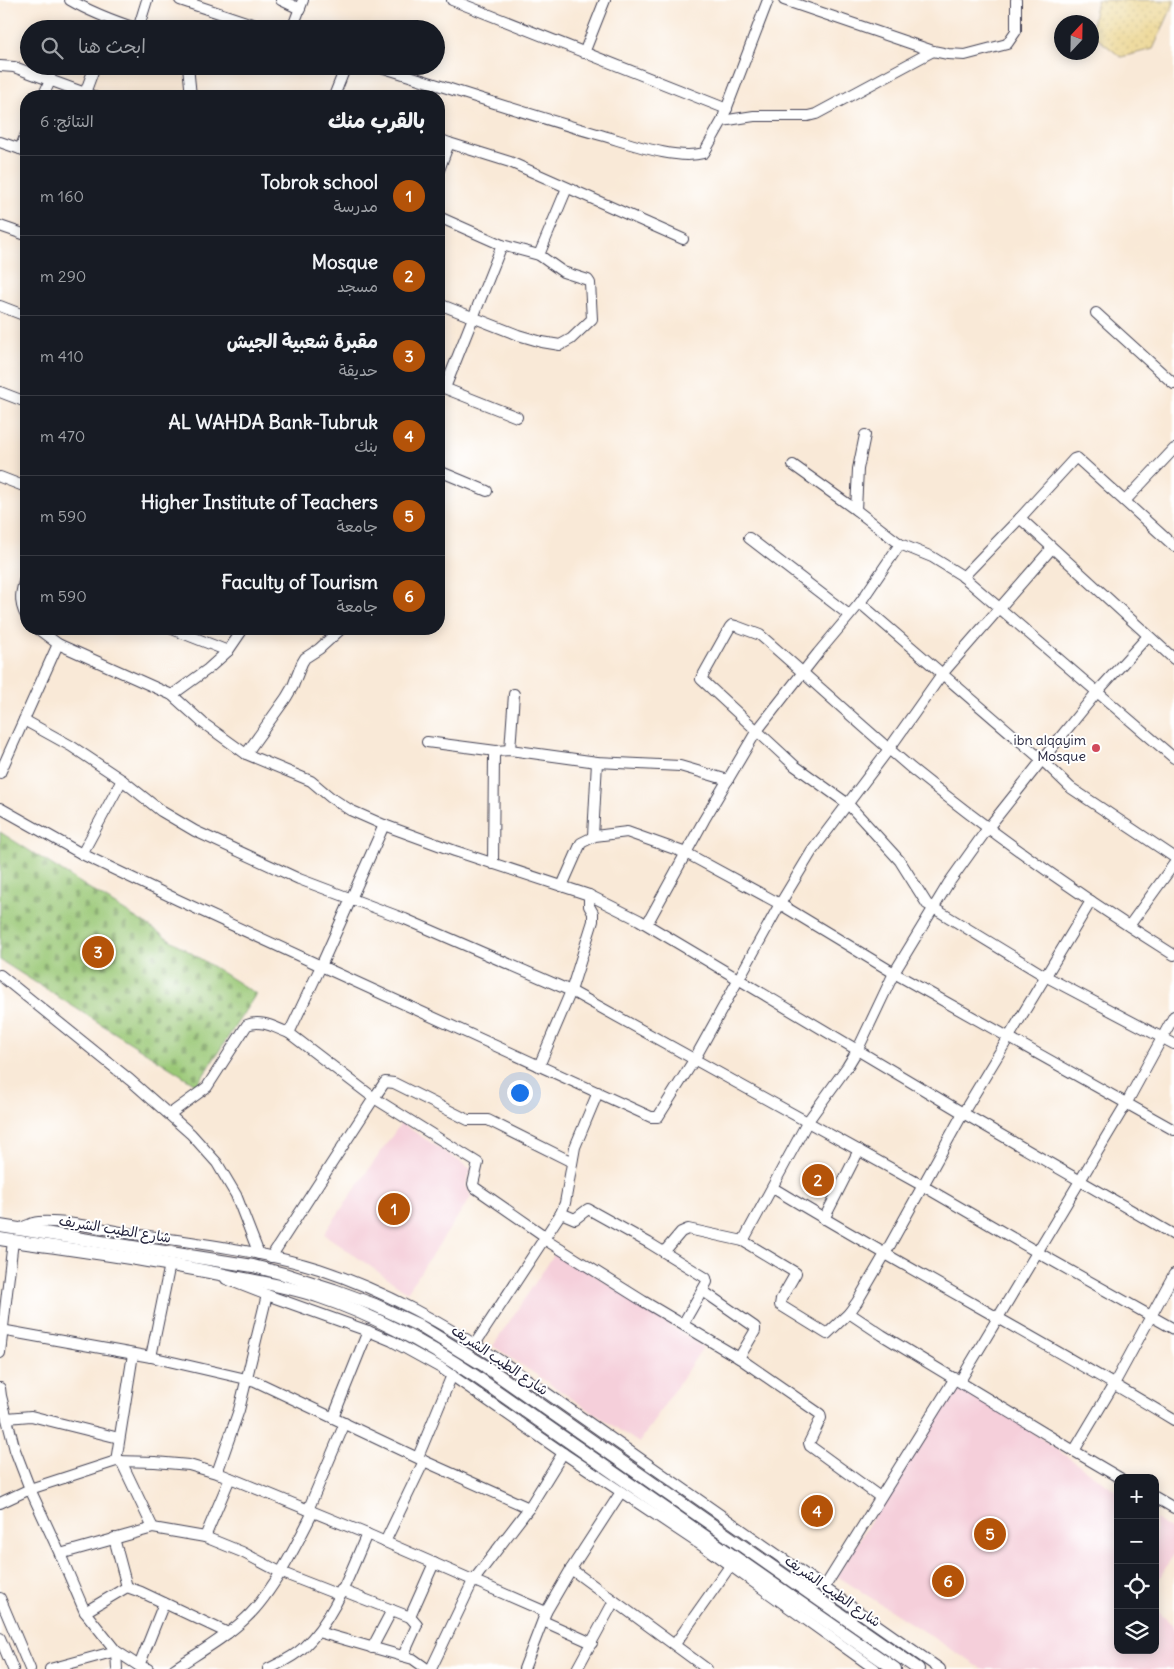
<!DOCTYPE html>
<html lang="ar">
<meta charset="utf-8">
<style>
body{margin:0;font-family:Delius,"Playpen Sans Arabic",sans-serif;background:#20242c;color:#f1f3f6;direction:rtl}
.controls{position:absolute;right:15px;bottom:15px;display:grid;overflow:hidden;border-radius:10px;box-shadow:0 2px 12px #0003}
.controls button{width:45px;height:45px;display:grid;place-items:center;padding:0;border:0;border-bottom:1px solid #363941;background:#171b24;color:#f1f3f6;font:25px sans-serif}
.compass{position:absolute;left:1054px;top:15px;width:45px;height:45px;border-radius:50%;background:#171b24;box-shadow:0 2px 12px #0003;rotate:22deg}
.you{position:absolute;left:519px;top:1092px;width:18px;height:18px;margin:-12px;border:4px solid #fff;border-radius:50%;background:#1a73e8;box-shadow:0 0 0 8px #1a73e833}
.badge{display:grid;place-items:center;width:32px;height:32px;border-radius:50%;background:#b45309;color:#fff;font-size:16px;font-weight:700}
.pin{position:absolute;translate:-50% -50%;border:2px solid #fff;box-shadow:0 1px 5px #0006}
.list{margin:0;padding:0;list-style:none}
h2{display:flex;justify-content:space-between;align-items:center;height:65px;margin:0;padding:0 20px;font-size:21px}
h2 small{font-size:16px;font-weight:400;color:#9ea1a6}
.list li{display:grid;grid-template-columns:32px 1fr auto;gap:15px;align-items:center;box-sizing:border-box;height:80px;padding:0 20px;border-top:1px solid #363941}
.list b{display:block;font-size:19px;white-space:nowrap}
.list p{margin:0;font-size:16px;white-space:nowrap;color:#9ea1a6}
.list em{font-size:16px;font-style:normal;color:#9ea1a6}
.icon{flex:none;width:28px;height:28px;fill:none;stroke:currentColor;stroke-width:2;stroke-linecap:round;stroke-linejoin:round}
.map{position:relative;flex:none;width:1174px;height:1669px;overflow:hidden;direction:ltr}
.search{position:absolute;background:#171b24;box-shadow:0 2px 12px #0003;left:20px;top:20px;width:425px;height:55px;display:flex;align-items:center;gap:12px;box-sizing:border-box;padding:0 18px;border-radius:28px;color:#9ea1a6;font-size:19px}
.panel{position:absolute;background:#171b24;box-shadow:0 2px 12px #0003;left:20px;top:90px;width:425px;height:545px;border-radius:20px;direction:rtl}
.map>svg:first-child{display:block}
</style>
<div class="map">
<svg width="1174" height="1669" viewBox="0 0 1174 1669">
<defs>
<pattern id="sand-dots" width="8" height="8" patternUnits="userSpaceOnUse" patternTransform="scale(1.25)"><rect width="8" height="8" fill="#eeda9e"/><path d="M2 2h.1M6 6h.1" fill="none" stroke="#ccbb89" stroke-width="1.8" stroke-linecap="round"/></pattern>
<pattern id="cemetery-stones" width="16" height="16" patternUnits="userSpaceOnUse" patternTransform="scale(1.25)"><rect width="16" height="16" fill="#9ac876"/><path d="M2 7V4a2 2 0 0 1 4 0v3zM10 15v-3a2 2 0 0 1 4 0v3z" fill="#7da262"/></pattern>
</defs>
<rect width="100%" height="100%" fill="#fff"/>
<filter id="ink" filterUnits="userSpaceOnUse"><feTurbulence type="fractalNoise" baseFrequency=".02" numOctaves="2"/><feDisplacementMap in="SourceGraphic" scale="10" xChannelSelector="R" yChannelSelector="G"/><feConvolveMatrix kernelMatrix="1 2 1 2 8 2 1 2 1" color-interpolation-filters="sRGB"/></filter>
<filter id="wash" filterUnits="userSpaceOnUse"><feTurbulence type="fractalNoise" baseFrequency=".0096" numOctaves="4" result="noise"/><feDisplacementMap in="SourceGraphic" scale="20" xChannelSelector="R" yChannelSelector="G"/><feGaussianBlur stdDeviation="1.12" result="paint"/><feColorMatrix in="noise" values="0 0 0 0 0 0 0 0 0 0 0 0 0 0 0 0 0 1.4 0 .05"/><feComposite in="paint" operator="in"/></filter>
<g filter="url(#wash)">
<rect width="100%" height="100%" fill="#f9e9d7"/>
<g fill="#f5cfda">
<polygon points="401,1123 471,1169 466,1185 471,1197 407,1292 324,1234"/>
<polygon points="557,1250 703,1347 639,1443 493,1346"/>
<polygon points="957,1380 1118,1492 1118,1650 1155,1650 1155,1609 1174,1626 1174,1669 982,1669 837,1576"/>
<polygon points="1155,1519 1174,1532 1174,1554 1155,1585"/>
</g>
<polygon fill="url(#sand-dots)" stroke="#887e6c" points="1097,0 1174,0 1174,3 1153,49 1121,57 1092,34 1092,25"/>
<polygon fill="url(#cemetery-stones)" stroke="#5e7558" points="0,832 256,994 197,1085 0,960"/>
</g>
<g filter="url(#ink)">
<g fill="none" stroke-linecap="round" stroke-linejoin="round">
<g stroke="#424052" stroke-width="12">
<g id="minor">
<path d="M70 0C92 13 114 21 138 29"/>
<polyline points="180,0 267,29"/>
<polyline points="281,0 300,9"/>
<polyline points="452,0 727,109"/>
<polyline points="784,0 933,51 948,54 965,55 1007,44 1016,31 1016,0"/>
<polyline points="138,29 147,0"/>
<polyline points="292,29 303,0"/>
<polyline points="584,53 605,0"/>
<polyline points="0,66 14,67 93,96"/>
<polyline points="188,66 191,96"/>
<path d="M378 66C451 89 523 113 597 134 627 142 674 161 704 153L722 121 754 116H808L816 114 933 51"/>
<polyline points="85,93 95,66"/>
<polyline points="43,96 51,79"/>
<polyline points="334,96 346,66"/>
<polyline points="724,115 768,0"/>
<polyline points="439,139 449,143 439,170"/>
<polyline points="0,142 26,151"/>
<polyline points="449,143 510,162 683,239"/>
<polyline points="20,149 26,134"/>
<polyline points="439,217 502,245 539,255 563,272 588,280 590,283 592,319 571,339 560,345 542,342 518,335 439,304"/>
<polyline points="0,226 26,235"/>
<polyline points="539,255 567,188"/>
<polyline points="0,306 26,316"/>
<polyline points="1096,313 1174,384"/>
<polyline points="439,386 517,417"/>
<polyline points="445,388 502,245"/>
<polyline points="0,392 26,402"/>
<polyline points="865,435 858,469 856,510 900,544"/>
<polyline points="793,465 856,510"/>
<polyline points="439,471 487,491"/>
<polyline points="0,477 26,487"/>
<polyline points="1125,501 1174,449"/>
<polyline points="1020,518 1074,459 1077,458 1174,546"/>
<polyline points="749,538 849,615"/>
<path d="M26 575C21 591 18 601 26 616"/>
<polyline points="963,577 1020,518 1174,659"/>
<polyline points="860,603 1042,760 1071,788 1174,857"/>
<polyline points="38,629 58,644 172,695 203,723 246,754 311,781 330,797 350,810 384,825 455,851 589,895 639,920 963,1113 1174,1235"/>
<polyline points="172,629 228,651"/>
<polyline points="172,695 208,669 228,651 243,629"/>
<polyline points="24,720 71,746 122,780 161,811 195,831 299,879 405,919 571,991 923,1186 1037,1252 1174,1329"/>
<polyline points="427,742 496,751 510,750 597,762 680,766 728,780"/>
<polyline points="510,750 514,694"/>
<polyline points="246,754 286,698 293,686 302,663 305,658 319,649 341,629"/>
<polyline points="0,773 58,644"/>
<polyline points="0,808 82,854 178,900 321,966 384,825"/>
<polyline points="593,836 597,762"/>
<polyline points="82,854 122,780"/>
<polyline points="493,864 494,756 496,751"/>
<polyline points="562,886 581,843 595,836 627,832 686,853 780,904 894,973 1174,1130"/>
<polyline points="1091,901 963,1113 885,1254 857,1302 849,1313 882,1335 1074,1451 1120,1478"/>
<polyline points="647,924 704,820 756,732 818,653 860,603 900,544 932,557 961,575 1174,758"/>
<polyline points="1129,926 1174,864"/>
<path d="M1174 955C1083 898 995 836 911 768 860 725 811 679 760 635L736 626 732 625 730 627 701 679 795 766 848 804 900 861 927 904 1045 976 1174 1044"/>
<polyline points="0,975 130,1080 191,1134 217,1163 236,1195 259,1254"/>
<polyline points="539,1066 571,991 593,921 593,913 589,906 589,895"/>
<path d="M170 1114 207 1087 247 1025C262 1019 275 1028 289 1033"/>
<path d="M773 1188C905 1268 1042 1340 1174 1420"/>
<polyline points="561,1213 575,1219 588,1209 649,1243 706,1278 707,1282 683,1324"/>
<polyline points="824,1219 859,1150"/>
<path d="M19 1229C23 1227 28 1225 33 1223 53 1218 104 1229 127 1233 190 1242 259 1250 319 1269 386 1291 446 1325 504 1363L940 1669"/>
<polyline points="546,1237 474,1187 473,1184 478,1163 374,1098 289,1033 321,966 651,1117 658,1117 694,1060 780,904 812,851 889,749 942,674 1052,548"/>
<polyline points="544,1239 643,1301 739,1358 820,1414 821,1418 809,1443 810,1446 880,1497"/>
<polyline points="743,1241 796,1273 781,1299 780,1305 827,1334 849,1313"/>
<polyline points="664,1252 681,1232 688,1229 743,1241 808,1121 847,1067 858,1049 894,973 948,884 988,828 1042,760 1097,692 1148,636"/>
<polyline points="271,1257 374,1098 385,1082 394,1083 468,1120 488,1120 572,1162"/>
<polyline points="226,1279 267,1295 368,1331 392,1341 441,1368 563,1453 707,1549 875,1669"/>
<polyline points="703,1291 755,1327 755,1331 739,1358"/>
<polyline points="1,1330 151,1357 255,1381 424,1461 529,1508"/>
<polyline points="475,1344 561,1213 565,1203 575,1147 598,1092"/>
<polyline points="0,1353 13,1241"/>
<polyline points="151,1357 170,1264"/>
<polyline points="960,1381 1126,1104 1174,1016"/>
<polyline points="0,1388 1,1396 15,1450 30,1489 60,1554 85,1612 116,1651 139,1666 148,1669"/>
<polyline points="7,1418 31,1416 119,1438"/>
<polyline points="333,1418 368,1331"/>
<polyline points="1074,1451 1114,1384 1174,1274"/>
<polyline points="418,1457 452,1375"/>
<polyline points="116,1461 133,1354"/>
<polyline points="121,1461 153,1528"/>
<polyline points="217,1473 239,1410 267,1295"/>
<polyline points="1155,1497 1174,1508"/>
<polyline points="0,1503 30,1489 116,1461 155,1462 189,1465 223,1475 367,1534 546,1612 524,1669"/>
<polyline points="308,1510 345,1423"/>
<polyline points="205,1537 230,1478"/>
<polyline points="114,1538 127,1587"/>
<polyline points="385,1542 424,1461"/>
<polyline points="60,1554 153,1528 205,1537 242,1552 280,1572 339,1595"/>
<polyline points="571,1569 621,1492"/>
<polyline points="824,1588 955,1378"/>
<polyline points="341,1590 410,1617 417,1625 403,1656"/>
<polyline points="0,1598 30,1669"/>
<polyline points="85,1612 127,1587 141,1592 228,1633"/>
<polyline points="546,1612 571,1569 707,1669"/>
<polyline points="410,1617 434,1563"/>
<polyline points="543,1621 592,1643"/>
<polyline points="318,1632 413,1659 427,1669"/>
<polyline points="0,1638 13,1669"/>
<polyline points="675,1644 730,1566"/>
<polyline points="372,1648 392,1610"/>
<polyline points="139,1666 164,1603"/>
<polyline points="50,1669 116,1651 117,1669"/>
<path d="M174 1669C198 1653 225 1638 246 1618 272 1594 297 1544 313 1512"/>
<path d="M268 1669C280 1663 294 1657 304 1647 335 1618 350 1572 367 1534"/>
<polyline points="431,1669 473,1581 529,1508 563,1453"/>
<polyline points="577,1669 614,1601"/>
</g>
</g>
<g stroke="#424052" stroke-width="14">
<g id="major">
<polyline points="0,1226 253,1266 284,1274 334,1290 375,1305 418,1325 485,1366 918,1669"/>
<path d="M0 1239C80 1251 160 1261 239 1278 267 1283 294 1288 320 1297 376 1316 427 1344 475 1376L895 1669"/>
</g>
</g>
<use href="#minor" stroke="#fff" stroke-width="10"/>
<use href="#major" stroke="#fff" stroke-width="12"/>
</g>
</g>
<circle fill="#d1495b" stroke="#fff" stroke-width="2" cx="1096" cy="748" r="5"/>
<g text-anchor="middle" dominant-baseline="central" stroke-width="4" stroke-linejoin="round" paint-order="stroke">
<g font-size="14" fill="#22223b" stroke="#fff" text-anchor="end">
<text x="1086" y="740">ibn alqayim<tspan x="1086" dy="16">Mosque</tspan></text>
</g>
<g font-size="14" fill="#22223b" stroke="#fff">
<text transform="translate(115 1229) rotate(9)">شارع الطيب الشريف</text>
<text transform="translate(500 1360) rotate(34)">شارع الطيب الشريف</text>
<text transform="translate(833 1591) rotate(35)">شارع الطيب الشريف</text>
</g>
</g>
</svg>
<div class="controls">
<button>+</button>
<button>−</button>
<button><svg class="icon" aria-label="locate" viewBox="0 0 24 24"><circle cx="12" cy="12" r="6"/><path d="M12 2v4M12 18v4M2 12h4M18 12h4"/></svg></button>
<button><svg class="icon" aria-label="layers" viewBox="0 0 24 24"><path d="M12 4l9 5-9 5-9-5zM3 14l9 5 9-5"/></svg></button>
</div>
<svg class="compass" viewBox="-18 -18 36 36"><path d="M0-13l5 13h-10z" fill="#e53935"/><path d="M0 13l5-13h-10z" fill="#9ea1a6"/></svg>
<div class="you"></div>
<div class="pin badge" style="left:394px;top:1209px">1</div>
<div class="pin badge" style="left:818px;top:1180px">2</div>
<div class="pin badge" style="left:98px;top:952px">3</div>
<div class="pin badge" style="left:817px;top:1511px">4</div>
<div class="pin badge" style="left:990px;top:1534px">5</div>
<div class="pin badge" style="left:948px;top:1581px">6</div>
<div class="search"><svg class="icon" aria-label="search" viewBox="0 0 24 24"><circle cx="10" cy="10" r="6"/><path d="M15 15l6 6"/></svg>ابحث هنا</div>
<section class="panel">
<h2>بالقرب منك<small>النتائج: 6</small></h2>
<ul class="list">
<li><span class="badge">1</span><div><b>Tobrok school</b><p>مدرسة</p></div><em>160 m</em></li>
<li><span class="badge">2</span><div><b>Mosque</b><p>مسجد</p></div><em>290 m</em></li>
<li><span class="badge">3</span><div><b>مقبرة شعبية الجيش</b><p>حديقة</p></div><em>410 m</em></li>
<li><span class="badge">4</span><div><b>AL WAHDA Bank-Tubruk</b><p>بنك</p></div><em>470 m</em></li>
<li><span class="badge">5</span><div><b>Higher Institute of Teachers</b><p>جامعة</p></div><em>590 m</em></li>
<li><span class="badge">6</span><div><b>Faculty of Tourism</b><p>جامعة</p></div><em>590 m</em></li>
</ul>
</section>
</div>
